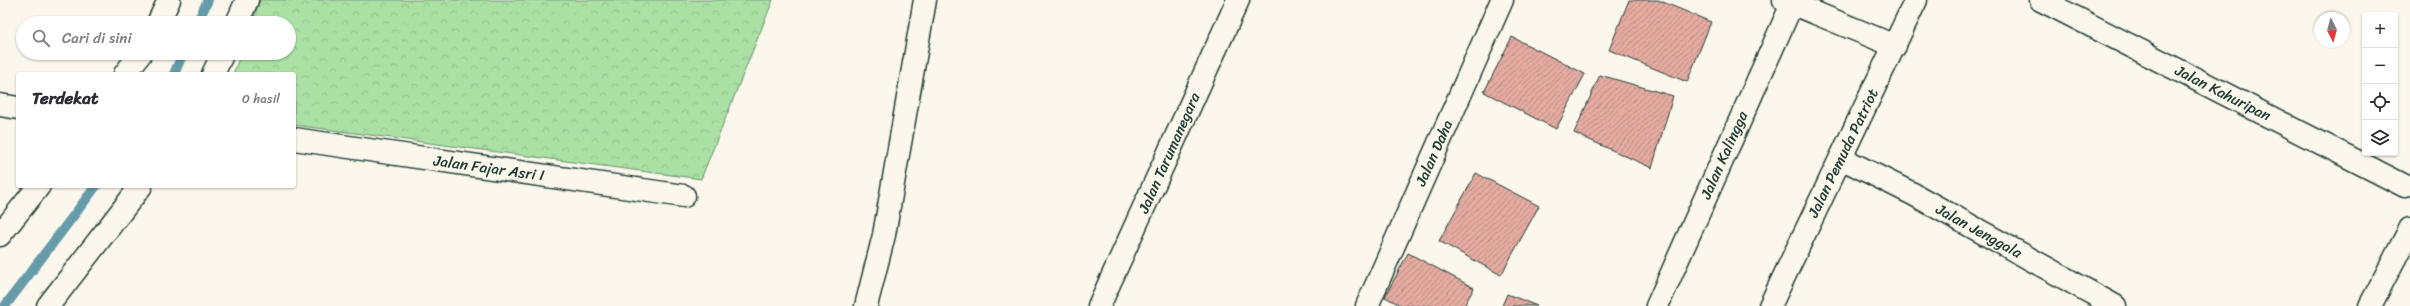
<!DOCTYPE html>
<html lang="id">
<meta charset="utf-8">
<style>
body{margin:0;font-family:Sriracha,sans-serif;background:#f7f7f7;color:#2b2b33}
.controls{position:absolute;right:12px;top:12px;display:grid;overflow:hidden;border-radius:4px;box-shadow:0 1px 3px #0004}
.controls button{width:36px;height:36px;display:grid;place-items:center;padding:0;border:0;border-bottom:1px solid #e1e1e2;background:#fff;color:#2b2b33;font:20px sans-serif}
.compass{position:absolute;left:2314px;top:12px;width:36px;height:36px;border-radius:50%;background:#fff;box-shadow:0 1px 3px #0004;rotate:174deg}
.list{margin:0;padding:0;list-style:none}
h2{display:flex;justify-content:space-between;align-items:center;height:52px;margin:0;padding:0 16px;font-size:17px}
h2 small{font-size:13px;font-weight:400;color:#7c7c81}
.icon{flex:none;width:22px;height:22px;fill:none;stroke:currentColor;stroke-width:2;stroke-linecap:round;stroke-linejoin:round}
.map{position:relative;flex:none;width:2410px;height:306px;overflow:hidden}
.search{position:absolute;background:#fff;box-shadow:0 1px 3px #0004;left:16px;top:16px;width:280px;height:44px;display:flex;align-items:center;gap:10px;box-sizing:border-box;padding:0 14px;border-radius:22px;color:#7c7c81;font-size:15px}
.panel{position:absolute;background:#fff;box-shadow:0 1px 3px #0004;left:16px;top:72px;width:280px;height:116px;border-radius:4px}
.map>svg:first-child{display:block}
</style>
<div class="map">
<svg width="2410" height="306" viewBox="0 0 2410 306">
<defs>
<pattern id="forest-crowns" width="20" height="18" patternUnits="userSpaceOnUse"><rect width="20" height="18" fill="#abe1a4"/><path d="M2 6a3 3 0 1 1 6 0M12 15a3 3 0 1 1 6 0" fill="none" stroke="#93c28e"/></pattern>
<pattern id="building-hatch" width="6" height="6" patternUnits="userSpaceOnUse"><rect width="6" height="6" fill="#e5aba1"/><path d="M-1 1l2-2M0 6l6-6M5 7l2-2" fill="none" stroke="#b98c84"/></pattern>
</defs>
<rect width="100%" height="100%" fill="#fbf7ec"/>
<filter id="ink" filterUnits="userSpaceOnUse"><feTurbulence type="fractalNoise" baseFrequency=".025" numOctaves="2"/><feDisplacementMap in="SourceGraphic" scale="8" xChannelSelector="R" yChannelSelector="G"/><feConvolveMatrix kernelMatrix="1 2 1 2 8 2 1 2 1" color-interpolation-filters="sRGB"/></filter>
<g filter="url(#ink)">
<polygon fill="url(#forest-crowns)" stroke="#658f6c" points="260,0 773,0 701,179 294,125 294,74 233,74 241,53 289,53 289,23 252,23"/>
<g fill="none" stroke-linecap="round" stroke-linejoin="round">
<g stroke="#669caa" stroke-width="10">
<polyline points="197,23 208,0"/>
<polyline points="174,74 183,53"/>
<polyline points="5,306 96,186"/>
</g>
</g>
<g fill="url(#building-hatch)" stroke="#1f3d34">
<polygon points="1629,0 1658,0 1711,22 1687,82 1609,50"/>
<polygon points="1512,37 1585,74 1556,129 1484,92"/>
<polygon points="1600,75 1673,96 1652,168 1574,133"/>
<polygon points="1476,173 1539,206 1501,275 1439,241"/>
<polygon points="1408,253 1474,288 1464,306 1402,306 1385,297"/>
<polygon points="1507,294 1537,306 1502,306"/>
</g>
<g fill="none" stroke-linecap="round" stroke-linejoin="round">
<g stroke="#1f3d34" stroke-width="25">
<g id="minor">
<polyline points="1784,0 1895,46"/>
<polyline points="2041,0 2405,186"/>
<polyline points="158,23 169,0"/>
<polyline points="237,23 247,0"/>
<polyline points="125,74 141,53"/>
<polyline points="213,74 223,53"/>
<polyline points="0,105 18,108"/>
<polyline points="294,139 684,196"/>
<polyline points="1841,158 1913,194 2115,306"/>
<polyline points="0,235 39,186"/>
<polyline points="48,306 141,186"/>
<polyline points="866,306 884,235 925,0"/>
<polyline points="1099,306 1238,0"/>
<polyline points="1367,306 1502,0"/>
<polyline points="1657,306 1792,4"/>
<polyline points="2370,306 2410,229"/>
</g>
</g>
<g stroke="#1f3d34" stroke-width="25">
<polyline id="major" points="1770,306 1916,0"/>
</g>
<use href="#minor" stroke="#fbf7ec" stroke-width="22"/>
<use href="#major" stroke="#fbf7ec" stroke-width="22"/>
</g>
</g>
<g text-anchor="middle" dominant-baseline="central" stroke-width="3" stroke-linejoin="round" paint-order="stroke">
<g font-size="15" fill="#1f3d34" stroke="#fbf7ec">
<text transform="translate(2223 93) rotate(27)">Jalan Kahuripan</text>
<text transform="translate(1169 153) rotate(-66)">Jalan Tarumanegara</text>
<text transform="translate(1434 153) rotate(-66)">Jalan Daha</text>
<text transform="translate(1843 153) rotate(-64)">Jalan Pemuda Patriot</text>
<text transform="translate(1724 155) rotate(-66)">Jalan Kalingga</text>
<text transform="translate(489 168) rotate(8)">Jalan Fajar Asri I</text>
<text transform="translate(1979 231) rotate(29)">Jalan Jenggala</text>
</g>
</g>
</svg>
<div class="controls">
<button>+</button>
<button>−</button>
<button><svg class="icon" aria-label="locate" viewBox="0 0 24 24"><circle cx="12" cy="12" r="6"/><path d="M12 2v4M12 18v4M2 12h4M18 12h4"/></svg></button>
<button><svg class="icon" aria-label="layers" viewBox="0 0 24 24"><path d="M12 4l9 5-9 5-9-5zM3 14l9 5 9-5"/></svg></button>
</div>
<svg class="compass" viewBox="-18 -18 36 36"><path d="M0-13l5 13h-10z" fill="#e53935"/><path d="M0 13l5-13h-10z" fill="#7c7c81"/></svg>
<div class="search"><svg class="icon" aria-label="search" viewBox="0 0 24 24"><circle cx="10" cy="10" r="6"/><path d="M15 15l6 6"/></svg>Cari di sini</div>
<section class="panel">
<h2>Terdekat<small>0 hasil</small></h2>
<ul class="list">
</ul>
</section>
</div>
